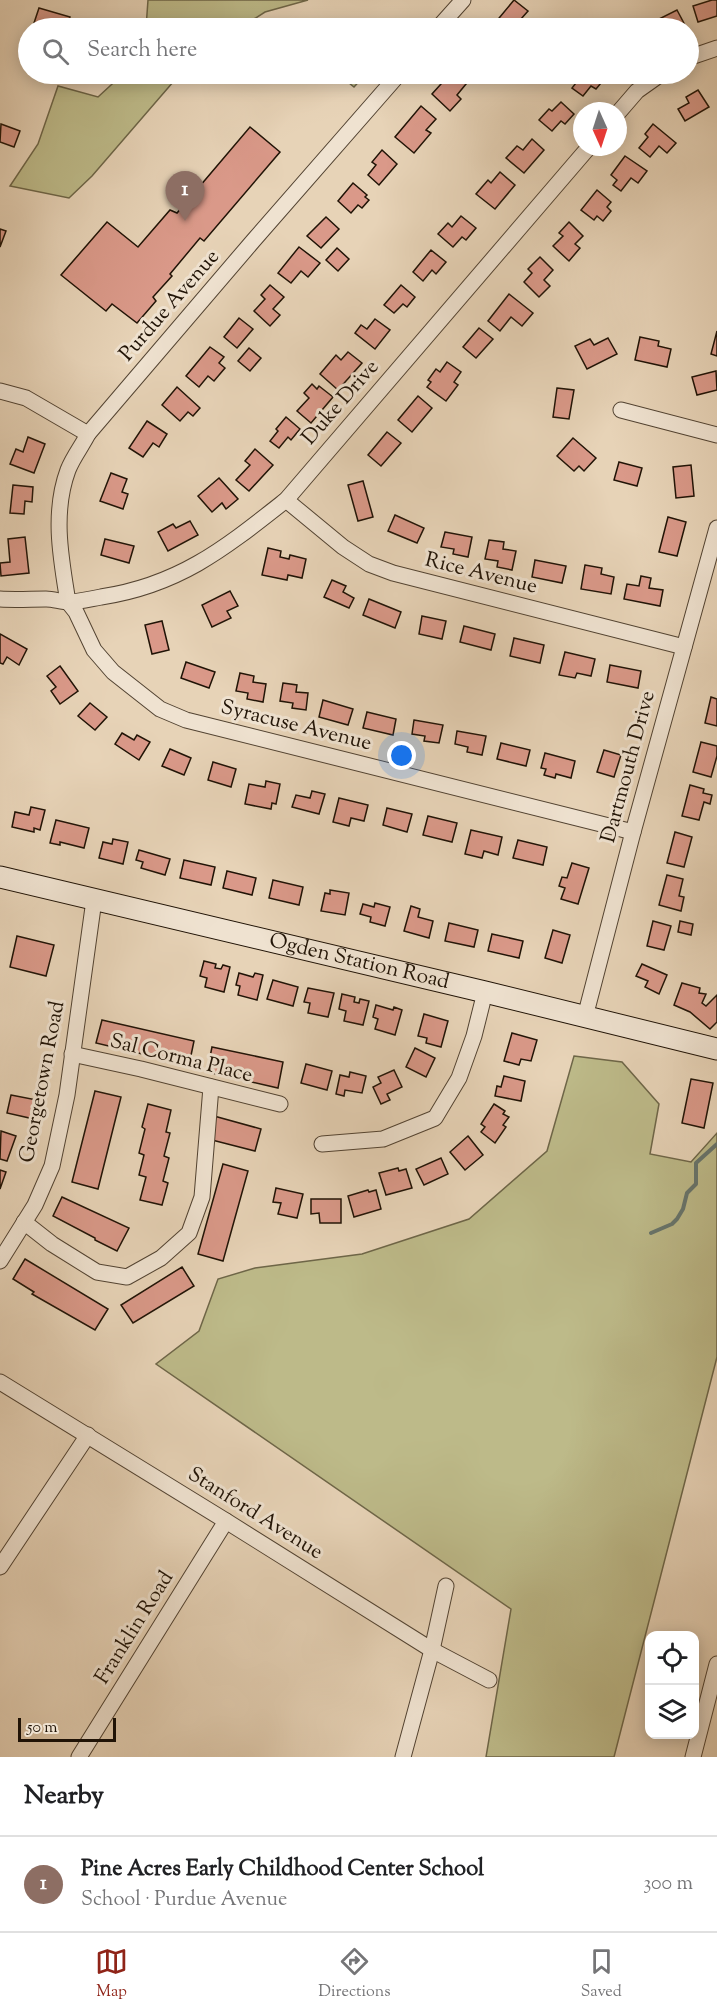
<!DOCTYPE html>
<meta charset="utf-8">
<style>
body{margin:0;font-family:"Sorts Mill Goudy",serif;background:#f2f2f2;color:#202124}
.controls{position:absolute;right:18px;bottom:18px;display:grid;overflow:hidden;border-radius:12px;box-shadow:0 3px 15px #0003}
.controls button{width:54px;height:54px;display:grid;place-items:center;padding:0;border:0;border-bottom:2px solid #e0e0e0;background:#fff;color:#202124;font:30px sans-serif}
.compass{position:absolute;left:573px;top:102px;width:54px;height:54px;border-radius:50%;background:#fff;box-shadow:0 3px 15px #0003;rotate:177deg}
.scale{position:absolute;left:18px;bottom:15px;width:98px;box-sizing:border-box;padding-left:6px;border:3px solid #201306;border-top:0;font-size:16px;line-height:21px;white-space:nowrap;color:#201306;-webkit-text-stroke:4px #efe2d0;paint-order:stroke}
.you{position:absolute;left:402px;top:756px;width:21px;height:21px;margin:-15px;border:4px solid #fff;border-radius:50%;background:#1a73e8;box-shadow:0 0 0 9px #1a73e833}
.badge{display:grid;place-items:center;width:39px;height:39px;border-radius:50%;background:#8f2418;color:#fff;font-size:20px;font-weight:700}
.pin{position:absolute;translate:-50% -50px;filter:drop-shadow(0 2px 3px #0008)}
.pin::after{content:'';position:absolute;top:32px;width:21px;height:18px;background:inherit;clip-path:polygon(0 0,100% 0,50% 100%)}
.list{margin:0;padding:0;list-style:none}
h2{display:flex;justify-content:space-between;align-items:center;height:78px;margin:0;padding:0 24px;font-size:26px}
h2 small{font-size:20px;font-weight:400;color:#757577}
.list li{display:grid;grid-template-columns:39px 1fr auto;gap:18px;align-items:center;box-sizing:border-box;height:96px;padding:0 24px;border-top:2px solid #e0e0e0}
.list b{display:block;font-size:22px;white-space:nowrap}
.list p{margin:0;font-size:20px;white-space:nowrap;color:#757577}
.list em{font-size:20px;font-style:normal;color:#757577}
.icon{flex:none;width:33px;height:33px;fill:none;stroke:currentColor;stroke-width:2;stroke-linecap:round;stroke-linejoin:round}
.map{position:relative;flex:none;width:717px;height:1757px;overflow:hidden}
.search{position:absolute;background:#fff;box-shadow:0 3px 15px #0003;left:18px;right:18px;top:18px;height:66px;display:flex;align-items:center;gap:15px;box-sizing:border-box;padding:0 21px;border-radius:33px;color:#757577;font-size:22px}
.sheet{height:174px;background:#fff}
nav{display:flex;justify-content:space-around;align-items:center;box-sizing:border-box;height:84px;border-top:2px solid #e0e0e0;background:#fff;font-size:16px;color:#757577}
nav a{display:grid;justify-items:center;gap:3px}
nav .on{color:#8f2418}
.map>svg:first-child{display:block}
</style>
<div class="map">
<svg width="717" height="1757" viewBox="0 0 717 1757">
<rect width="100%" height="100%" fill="#e7d3b7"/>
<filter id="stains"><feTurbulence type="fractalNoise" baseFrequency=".00333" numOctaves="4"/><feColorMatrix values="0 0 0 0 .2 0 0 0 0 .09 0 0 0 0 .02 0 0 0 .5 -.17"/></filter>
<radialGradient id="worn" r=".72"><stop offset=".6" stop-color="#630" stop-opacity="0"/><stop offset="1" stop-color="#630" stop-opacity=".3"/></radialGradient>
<g fill="#bdba89" stroke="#6e6648" stroke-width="1.5">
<polygon points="148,0 308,0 265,12 240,28 146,28"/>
<polygon points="123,74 180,74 92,176 69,198 10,186 38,144 58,86 98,97"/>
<polygon points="338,74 366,74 354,87"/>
<polygon points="574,1056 622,1062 659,1104 650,1154 691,1162 717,1133 717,1357 614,1757 486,1757 511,1609 156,1364 199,1331 218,1279 255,1268 362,1254 469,1219 547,1151"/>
</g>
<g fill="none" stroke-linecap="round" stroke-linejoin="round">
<polyline stroke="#67756d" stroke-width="4" points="651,1233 672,1224 677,1219 683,1209 687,1193 696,1184 696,1163 717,1144"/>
</g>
<g fill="#da9989" stroke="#201306" stroke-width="1.5">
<polygon points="514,0 528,11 513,28 501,28 495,23"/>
<polygon points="712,0 717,0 717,16 698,22 693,6"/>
<polygon points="39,8 70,17 69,20 82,23 80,28 56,28 44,24 43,28 33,26"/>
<polygon points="677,10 686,27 683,28 652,28 649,24"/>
<polygon points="98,21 128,28 96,28"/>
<polygon points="450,74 454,74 466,84 457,95 461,99 450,111 432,94"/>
<polygon points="583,74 601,74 606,77 596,89 591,86 583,96 572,88"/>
<polygon points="698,90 709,107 685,121 678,109 689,103 686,97"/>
<polygon points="561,102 574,114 565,124 561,121 552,131 539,120 549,109 552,111"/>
<polygon points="421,106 436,119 426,130 431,133 414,153 395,137"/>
<polygon points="1,124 20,131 14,147 0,142"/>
<polygon points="653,124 676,143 667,153 659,146 650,157 639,148 648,137 645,134"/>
<polygon points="250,127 280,152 204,241 200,238 170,274 172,276 153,297 156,301 137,323 112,304 106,311 61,275 107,222 138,247 170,210 177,213"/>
<polygon points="532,139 544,150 524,173 506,158 517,146 523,150"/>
<polygon points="382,150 397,164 379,185 368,175 376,165 372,162"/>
<polygon points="625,156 647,171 638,183 631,178 621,191 613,185 617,180 611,175"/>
<polygon points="500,172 515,185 495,209 476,194 488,180 491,183"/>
<polygon points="353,183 367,195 365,197 369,200 362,208 358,205 351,213 338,201"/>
<polygon points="597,190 611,202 607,207 611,211 603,221 597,216 594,220 581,210"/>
<polygon points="461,216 476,228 466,240 462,237 453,247 438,234 448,223 452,227"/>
<polygon points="326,217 339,229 321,248 307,236"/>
<polygon points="569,222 583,236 575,244 580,248 569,261 553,246 563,236 559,233"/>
<polygon points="0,229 6,231 0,247"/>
<polygon points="299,247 320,263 308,277 301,271 291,283 278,273"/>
<polygon points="337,248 349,259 338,271 326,260"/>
<polygon points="431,250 446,262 436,274 432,270 423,281 413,272"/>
<polygon points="540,257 553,270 544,280 550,286 539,297 524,282 532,273 528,269"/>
<polygon points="270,285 284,297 273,309 280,315 270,326 254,311 265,299 261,295"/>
<polygon points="401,285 415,297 407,307 403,304 394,313 384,305"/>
<polygon points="509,294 533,313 522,326 511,317 500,331 488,321"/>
<polygon points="239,318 253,329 237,348 224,337"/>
<polygon points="375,319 390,330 375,349 355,333 361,325 367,329"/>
<polygon points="479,328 493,339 476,358 463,347"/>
<polygon points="717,331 717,356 711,354"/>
<polygon points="640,337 659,341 658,346 671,349 667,367 635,360"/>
<polygon points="608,338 617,354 587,369 575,346 590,339 594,345"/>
<polygon points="210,347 224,357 219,363 225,368 214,381 208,376 199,387 186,376"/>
<polygon points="249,348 261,358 250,371 238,361"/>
<polygon points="348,352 362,363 338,390 320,374 336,355 341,360"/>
<polygon points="447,362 461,372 454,382 458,385 446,401 427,387 431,382 428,380 436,369 440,372"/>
<polygon points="716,371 717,390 697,395 692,377"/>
<polygon points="312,384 317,389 319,386 333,397 311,423 297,411 309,398 304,393"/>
<polygon points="177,387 200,408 193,416 188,412 180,421 162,405"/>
<polygon points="557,388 574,390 569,419 553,417"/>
<polygon points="418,396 432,408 412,432 398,420"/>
<polygon points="286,417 300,429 291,440 288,437 279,448 270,441 278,431 276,429"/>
<polygon points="147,421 167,434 159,447 153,443 143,457 129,448"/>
<polygon points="387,432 401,443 381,466 368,455"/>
<polygon points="28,437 45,444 34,473 10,464 16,449 23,452"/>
<polygon points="573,438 596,458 584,471 579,466 574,471 557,456"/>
<polygon points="255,449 273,465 249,491 236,480 250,465 245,461"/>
<polygon points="619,462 642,468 637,486 614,480"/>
<polygon points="691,465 694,496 676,498 673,467"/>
<polygon points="111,473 127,479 122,492 128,494 123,509 100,501"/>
<polygon points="219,478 238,499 226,509 222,503 212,512 198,496"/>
<polygon points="363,481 373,517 358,521 348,485"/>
<polygon points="13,485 33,487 32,502 25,501 24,514 10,513"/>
<polygon points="395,515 424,528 417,543 388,531"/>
<polygon points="668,517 686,522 677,556 659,552"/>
<polygon points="190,521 198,535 168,551 158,532 173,524 176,528"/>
<polygon points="445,532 472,537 468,557 453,554 454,549 441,547"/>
<polygon points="25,537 29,573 1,576 0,563 10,562 8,539"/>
<polygon points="105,539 134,546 129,563 101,555"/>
<polygon points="489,540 504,542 503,549 516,551 512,570 497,567 498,561 485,559"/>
<polygon points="268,548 281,551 280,557 289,559 290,555 306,559 302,578 288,575 287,580 262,575"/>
<polygon points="535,560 566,566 562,583 532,577"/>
<polygon points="585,565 602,568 601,574 614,577 611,594 581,589"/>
<polygon points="641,576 651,578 649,588 663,590 660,606 624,599 627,584 639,586"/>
<polygon points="332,580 346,586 343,592 354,598 349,608 324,597"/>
<polygon points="230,591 238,606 227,611 231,618 212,627 202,605"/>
<polygon points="369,599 401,612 395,628 363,615"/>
<polygon points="422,616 446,621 442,639 419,634"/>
<polygon points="162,621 169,650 152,654 145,625"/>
<polygon points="464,626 495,634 491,650 460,642"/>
<polygon points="0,634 27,649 19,665 7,657 3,664 0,663"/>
<polygon points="514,638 544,645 540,663 510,656"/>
<polygon points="565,652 595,659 591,676 577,673 575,678 559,675"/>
<polygon points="186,662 215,672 209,688 181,678"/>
<polygon points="610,665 641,671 638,688 607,682"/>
<polygon points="60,666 78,691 60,704 51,691 56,687 47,676"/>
<polygon points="240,673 254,676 253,682 266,684 263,702 247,699 248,693 236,691"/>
<polygon points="283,683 297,685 296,692 308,693 306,710 292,708 293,703 280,701"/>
<polygon points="711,697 717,699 717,726 705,723"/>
<polygon points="323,700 353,709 348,725 319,717"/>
<polygon points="90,703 107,717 95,730 78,716"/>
<polygon points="367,712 396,719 393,735 363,728"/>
<polygon points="414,720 443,725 439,743 424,741 425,736 412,734"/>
<polygon points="457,731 486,736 482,755 467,752 468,747 455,744"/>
<polygon points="122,733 134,740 137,735 150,742 139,760 115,744"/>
<polygon points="701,742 717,746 717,756 711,777 693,772"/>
<polygon points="501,743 530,750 526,766 497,759"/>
<polygon points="170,749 191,758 184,775 162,766"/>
<polygon points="604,750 621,755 614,777 597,772"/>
<polygon points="545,753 575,761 571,778 556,774 555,778 544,775 546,769 541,768"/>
<polygon points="213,762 236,769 231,787 208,780"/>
<polygon points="266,781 280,784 276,804 272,803 271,809 245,804 249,784 265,787"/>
<polygon points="690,785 704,789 703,793 712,795 710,804 704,802 699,820 682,816"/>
<polygon points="312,791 325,794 319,814 292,807 296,795 310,798"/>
<polygon points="339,798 368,805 364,821 351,818 349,826 333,822"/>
<polygon points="31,807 45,810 40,830 34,828 34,832 12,827 15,812 29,815"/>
<polygon points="387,808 412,814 407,832 383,825"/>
<polygon points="428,816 457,823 452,842 423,835"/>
<polygon points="56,820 89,828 84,848 60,842 60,845 50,843"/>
<polygon points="471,830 502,837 498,855 484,851 482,858 465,854"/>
<polygon points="675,832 692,837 684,867 667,863"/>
<polygon points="113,839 128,842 123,864 99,858 103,842 112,844"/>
<polygon points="518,840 547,847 543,865 513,858"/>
<polygon points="139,850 170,859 165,875 141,868 143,862 136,860"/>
<polygon points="184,860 215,867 211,885 180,878"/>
<polygon points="572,863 589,868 578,904 561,899 565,888 559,886 562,877 567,878"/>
<polygon points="227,871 256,878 252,895 223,888"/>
<polygon points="667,875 683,879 679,896 684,897 681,911 659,905"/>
<polygon points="273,880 303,887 299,905 269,898"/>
<polygon points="330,890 349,893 345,915 321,911 325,893 330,894"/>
<polygon points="375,903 390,907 385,926 370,922 371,917 360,914 363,904 374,907"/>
<polygon points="411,906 420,909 418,917 433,921 429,938 404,931"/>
<polygon points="653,921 671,926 664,950 647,946"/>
<polygon points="680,921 693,924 691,935 678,932"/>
<polygon points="449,923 478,930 474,947 445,941"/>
<polygon points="553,930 570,935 562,963 545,958"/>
<polygon points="492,934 523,941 519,958 488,951"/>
<polygon points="17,936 54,945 46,976 10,967"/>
<polygon points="204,961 216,964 215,968 221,969 223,965 230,967 224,992 205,987 207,978 200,976"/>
<polygon points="642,964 667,975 659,994 645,987 648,981 636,976"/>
<polygon points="239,973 253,977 255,973 263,975 257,1000 238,995 240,986 236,985"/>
<polygon points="273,980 298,987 293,1006 267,999"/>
<polygon points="682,983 700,988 699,993 706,994 702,1003 706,1006 717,995 717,1022 710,1029 690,1012 674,1005"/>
<polygon points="308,988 334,993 328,1017 308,1013 310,1003 304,1002"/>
<polygon points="342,994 355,997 354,1002 359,1003 360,999 369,1001 363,1025 344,1021 346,1011 339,1009"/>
<polygon points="376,1005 393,1010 394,1007 402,1010 395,1035 375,1029 378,1019 373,1017"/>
<polygon points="424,1014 448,1021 441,1047 426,1043 427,1038 418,1036"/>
<polygon points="102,1020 194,1041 189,1065 96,1043"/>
<polygon points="512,1033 537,1040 531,1061 521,1059 519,1065 504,1061"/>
<polygon points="212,1047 283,1062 278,1088 207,1072"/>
<polygon points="415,1048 435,1058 426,1077 406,1067"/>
<polygon points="306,1064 332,1071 327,1090 301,1083"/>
<polygon points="394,1070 402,1087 387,1094 390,1100 381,1104 373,1087 381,1083 378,1077"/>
<polygon points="350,1072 366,1076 362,1093 345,1090 344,1096 336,1094 340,1075 349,1077"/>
<polygon points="504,1076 525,1081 521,1101 495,1096 497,1086 501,1087"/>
<polygon points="691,1079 713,1083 704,1128 682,1123"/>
<polygon points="95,1091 121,1097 98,1189 72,1182"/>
<polygon points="11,1095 37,1100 34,1119 7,1113"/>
<polygon points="148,1104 171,1110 166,1132 170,1133 164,1156 169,1158 163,1181 168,1183 162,1205 140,1200 146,1177 139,1175 144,1155 139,1153 145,1129 142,1127"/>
<polygon points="494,1104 505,1111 503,1114 509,1117 503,1125 506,1127 495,1143 481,1132 485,1127 481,1124"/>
<polygon points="214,1116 261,1129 255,1151 208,1139"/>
<polygon points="1,1131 16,1136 7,1161 0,1159"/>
<polygon points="468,1136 483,1155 465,1170 450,1152"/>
<polygon points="441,1158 448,1174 424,1185 416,1169"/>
<polygon points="223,1164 248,1171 223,1261 198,1254"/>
<polygon points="398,1168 399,1171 406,1169 412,1188 386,1195 379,1173"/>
<polygon points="0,1170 6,1172 0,1189"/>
<polygon points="276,1188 303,1194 297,1218 278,1214 281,1203 273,1202"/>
<polygon points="368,1190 369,1192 376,1190 381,1209 354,1217 348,1196"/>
<polygon points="62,1197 129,1228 117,1251 95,1240 95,1238 53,1216"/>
<polygon points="311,1199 341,1199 341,1223 320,1223 319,1213 311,1214"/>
<polygon points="25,1259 108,1309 95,1330 32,1294 34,1292 13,1279"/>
<polygon points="182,1267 194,1286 133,1323 121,1305"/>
</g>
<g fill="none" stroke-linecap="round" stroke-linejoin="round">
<g stroke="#524332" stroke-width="17">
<g id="street">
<polyline points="438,28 463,0"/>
<polyline points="688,58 717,48"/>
<polyline points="618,113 637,91 661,74"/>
<polyline points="0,391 26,398 88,434"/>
<polyline points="621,410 717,435"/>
<polyline points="286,500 343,547 369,564 393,573 684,647"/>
<path d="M0 599C15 600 31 599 46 599 54 599 61 602 69 602 79 602 90 599 101 597 180 585 225 548 286 500L589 147"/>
<path d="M68 602C61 559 52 513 68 470 73 457 82 446 88 434L253 241 399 74"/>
<polyline points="68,602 76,612 94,650 113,672 160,709 186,720 633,832"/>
<polyline points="585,1017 633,832 717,528"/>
<polyline points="72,1054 141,1069 280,1104"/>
<polyline points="322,1144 383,1139 435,1118 459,1078 474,1036 485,992"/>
<polyline points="24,1222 52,1244 97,1272 127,1277 161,1258 189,1233 202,1197 211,1087"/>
<polyline points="0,1261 35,1205 52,1166 67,1095 94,900"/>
<polyline points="0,1382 226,1521 432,1650 489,1680"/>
<polyline points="0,1567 88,1435"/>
<polyline points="79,1757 226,1521"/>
<polyline points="403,1757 432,1650 446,1586"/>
<polyline points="693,1757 717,1664"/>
</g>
</g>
<g stroke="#201306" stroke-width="23">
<g id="secondary">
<path id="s1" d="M0 877 485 992 717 1049"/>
</g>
</g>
<use href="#street" stroke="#efe2d0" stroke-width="15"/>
<use href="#secondary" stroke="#efe2d0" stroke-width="21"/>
</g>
<g text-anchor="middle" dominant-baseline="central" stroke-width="6" stroke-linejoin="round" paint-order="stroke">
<g font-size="21" fill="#201306" stroke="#efe2d0">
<text transform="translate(170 306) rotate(-49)">Purdue Avenue</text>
<text transform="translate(341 403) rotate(-49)">Duke Drive</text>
<text transform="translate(481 574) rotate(14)">Rice Avenue</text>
<text transform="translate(296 726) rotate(14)">Syracuse Avenue</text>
<text transform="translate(629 767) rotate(-75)">Dartmouth Drive</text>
<text stroke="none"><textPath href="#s1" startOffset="369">Ogden Station Road</textPath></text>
<text transform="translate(181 1059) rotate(14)">Sal Corma Place</text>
<text transform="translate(43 1082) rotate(-79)">Georgetown Road</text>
<text transform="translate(255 1514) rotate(32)">Stanford Avenue</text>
<text transform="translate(135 1628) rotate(-58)">Franklin Road</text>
</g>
</g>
<rect width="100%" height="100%" filter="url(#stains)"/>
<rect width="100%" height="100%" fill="url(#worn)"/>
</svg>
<div class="controls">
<button><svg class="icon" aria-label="locate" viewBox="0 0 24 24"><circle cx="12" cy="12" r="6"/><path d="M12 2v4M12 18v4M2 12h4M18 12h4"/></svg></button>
<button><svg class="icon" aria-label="layers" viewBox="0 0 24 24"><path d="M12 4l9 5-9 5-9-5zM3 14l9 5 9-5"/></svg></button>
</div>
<svg class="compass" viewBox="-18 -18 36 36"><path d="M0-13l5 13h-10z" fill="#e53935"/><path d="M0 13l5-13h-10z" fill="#757577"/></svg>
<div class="scale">50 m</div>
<div class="you"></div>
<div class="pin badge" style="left:185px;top:221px;background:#8d6e63">1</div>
<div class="search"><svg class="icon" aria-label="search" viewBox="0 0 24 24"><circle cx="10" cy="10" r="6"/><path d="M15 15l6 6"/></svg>Search here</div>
</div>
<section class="sheet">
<h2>Nearby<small></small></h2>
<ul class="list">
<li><span class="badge" style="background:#8d6e63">1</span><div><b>Pine Acres Early Childhood Center School</b><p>School · Purdue Avenue</p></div><em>300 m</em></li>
</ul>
</section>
<nav>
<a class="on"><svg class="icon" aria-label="map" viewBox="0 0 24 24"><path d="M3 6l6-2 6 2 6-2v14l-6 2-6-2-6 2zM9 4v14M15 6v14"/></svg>Map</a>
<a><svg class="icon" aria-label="directions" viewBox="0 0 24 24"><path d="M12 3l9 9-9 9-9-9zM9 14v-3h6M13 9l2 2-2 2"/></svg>Directions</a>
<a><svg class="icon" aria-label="saved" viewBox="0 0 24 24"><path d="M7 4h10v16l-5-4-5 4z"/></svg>Saved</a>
</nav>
